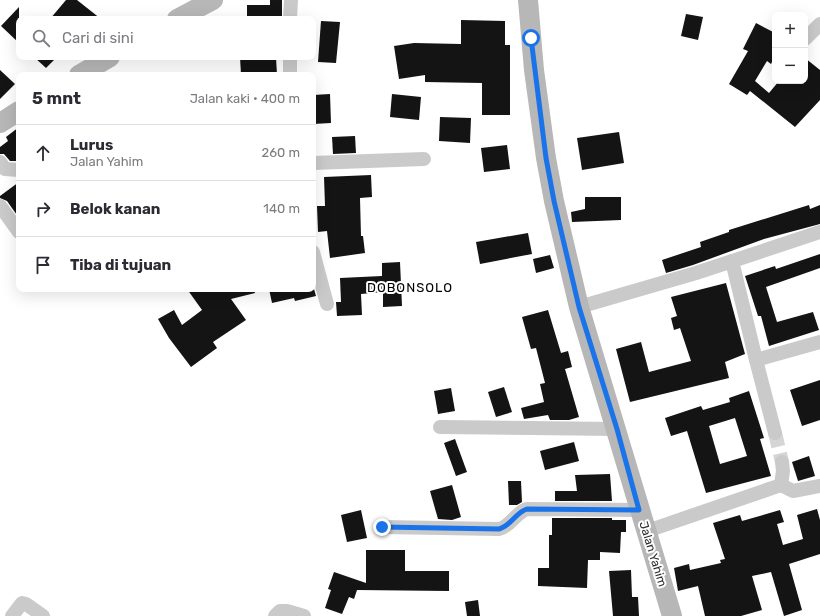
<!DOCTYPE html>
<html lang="id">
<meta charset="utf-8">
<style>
body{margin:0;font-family:Rubik,sans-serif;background:#f2f2f3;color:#2b2b33}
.controls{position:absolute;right:12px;top:12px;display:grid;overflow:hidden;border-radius:8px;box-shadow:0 4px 16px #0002}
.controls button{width:36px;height:36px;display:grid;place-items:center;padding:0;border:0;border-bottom:1px solid #e1e1e2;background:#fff;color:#2b2b33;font:20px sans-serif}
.stop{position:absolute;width:12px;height:12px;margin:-9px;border:3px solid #1a73e8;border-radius:50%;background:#fff}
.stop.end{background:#1a73e8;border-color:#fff;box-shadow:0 1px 4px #0008}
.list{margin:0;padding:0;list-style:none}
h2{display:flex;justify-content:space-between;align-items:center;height:52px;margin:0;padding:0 16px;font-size:17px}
h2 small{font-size:13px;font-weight:400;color:#7c7c81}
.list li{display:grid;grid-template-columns:26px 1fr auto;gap:12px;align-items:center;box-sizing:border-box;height:56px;padding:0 16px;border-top:1px solid #e1e1e2}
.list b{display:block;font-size:15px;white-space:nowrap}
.list p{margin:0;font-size:13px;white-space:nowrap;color:#7c7c81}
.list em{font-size:13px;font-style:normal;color:#7c7c81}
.icon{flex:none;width:22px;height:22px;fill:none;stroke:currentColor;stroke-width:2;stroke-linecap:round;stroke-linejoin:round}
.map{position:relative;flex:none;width:820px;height:616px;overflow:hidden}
.search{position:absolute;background:#fff;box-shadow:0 4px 16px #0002;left:16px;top:16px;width:300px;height:44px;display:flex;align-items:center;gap:10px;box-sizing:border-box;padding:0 14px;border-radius:8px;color:#7c7c81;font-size:15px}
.panel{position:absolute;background:#fff;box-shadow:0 4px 16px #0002;left:16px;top:72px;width:300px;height:220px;border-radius:8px}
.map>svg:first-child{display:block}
</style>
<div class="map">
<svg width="820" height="616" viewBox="0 0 820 616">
<rect width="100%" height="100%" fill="#fff"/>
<g fill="#141414" fill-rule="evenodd">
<polygon points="66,0 77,0 101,19 50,19"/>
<polygon points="270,0 282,0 282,19 247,19 247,5 270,5"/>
<polygon points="19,7 19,43 1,26"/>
<polygon points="686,14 703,17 698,40 681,36"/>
<polygon points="461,20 505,21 505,45 510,45 510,115 482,115 482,83 425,82 425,75 399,79 394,46 414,43 461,44"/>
<polygon points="321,21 340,22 336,63 318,62"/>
<polygon points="756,23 775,33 775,56 771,64 767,61 755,81 769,93 779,81 805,81 805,58 820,70 820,100 795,127 750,91 747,95 729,84 748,51 743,49"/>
<polygon points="34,57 57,57 46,68"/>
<polygon points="240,57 276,57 277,75 241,75"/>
<polygon points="0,70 15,84 0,99"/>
<polygon points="330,94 331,123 313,124 313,95"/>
<polygon points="392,94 421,97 419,120 390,117"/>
<polygon points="440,117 471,118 470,143 439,141"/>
<polygon points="19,127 19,161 10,161 4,154 0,154 0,147 8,141 6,137"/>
<polygon points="619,132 624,163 582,170 577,138"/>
<polygon points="355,136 356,153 333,154 332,137"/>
<polygon points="507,145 510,169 484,172 481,148"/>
<polygon points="371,175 372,197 360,198 361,236 363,236 365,253 330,258 327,231 318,232 317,206 325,206 324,177"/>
<polygon points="19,182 19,218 7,201 0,198 0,196"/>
<polygon points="585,197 621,197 621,220 572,222 571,212 585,209"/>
<polygon points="809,205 810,209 820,205 820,224 764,239 693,265 666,273 662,260 701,247 700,242 729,232 729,230"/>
<polygon points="528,233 532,254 480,264 476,242"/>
<polygon points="820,254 820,268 766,287 777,322 813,312 819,330 769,346 761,316 758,316 745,276 775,266 776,269"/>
<polygon points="550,255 554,268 536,273 533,259"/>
<polygon points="400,262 402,306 383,307 383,292 361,294 362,315 337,316 336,302 341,302 340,278 382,276 382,263"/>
<polygon points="726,283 745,354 725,362 729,378 630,402 616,349 641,342 649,372 691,361 680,328 674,330 671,318 677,316 671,297"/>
<polygon points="187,289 254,289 255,293 231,299 246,320 213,342 217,348 191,367 169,338 158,319 174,310 182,325 202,310"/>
<polygon points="269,289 314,289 316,296 295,301 294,298 272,303"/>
<polygon points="548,310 561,353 568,351 572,367 565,369 579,417 569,420 550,420 548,415 524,419 521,408 544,402 540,384 545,383 536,348 531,349 522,317"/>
<polygon points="820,380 820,420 802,426 790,390"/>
<polygon points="504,387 512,412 496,417 488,392"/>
<polygon points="451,388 455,411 438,414 434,391"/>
<path d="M749 391 764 438 760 439 771 476 706 493 687 431 671 436 665 418 701 406 703 410 730 402 729 398ZM735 418 747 456 720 464 709 426Z"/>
<polygon points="455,439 467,472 456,476 444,443"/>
<polygon points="574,442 579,461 545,470 540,451"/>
<polygon points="809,456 815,476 798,481 792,462"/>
<polygon points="610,474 612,501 555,501 555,491 577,491 575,475"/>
<polygon points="508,481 521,481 522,502 517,505 509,505"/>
<polygon points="452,485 461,517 452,520 438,519 430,491"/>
<polygon points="817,509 820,520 820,554 789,564 802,610 784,616 771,572 752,576 762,610 741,616 705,616 698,586 678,591 674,568 689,564 690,570 721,563 720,560 725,559 713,523 740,515 742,521 780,510 784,522 777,524 783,545 803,539 797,515"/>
<polygon points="361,510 367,538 347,542 341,515"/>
<polygon points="552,518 612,518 612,520 626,520 626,532 621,532 620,553 600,552 600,560 588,560 587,588 538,586 538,568 549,568 549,535 552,535"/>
<polygon points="366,550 405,550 405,571 449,571 449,591 357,590 354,599 349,597 342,614 325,608 331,590 328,589 334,572 366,583"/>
<polygon points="631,570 632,597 638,597 639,616 613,616 609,571"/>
<polygon points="478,600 480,616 467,616 465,602"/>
</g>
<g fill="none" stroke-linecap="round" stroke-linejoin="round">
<polyline stroke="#d5d5d5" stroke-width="14" stroke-dasharray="14 7" stroke-linecap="butt" points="775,433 782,462"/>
<g stroke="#cacaca" stroke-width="14">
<polyline points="290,19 291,0"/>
<polyline points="805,39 820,24"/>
<polyline points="290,75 290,57"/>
<polyline points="0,162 5,169 19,170"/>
<polyline points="313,163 424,159"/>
<polyline points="0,206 19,232"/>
<polyline points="313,252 327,304"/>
<polyline points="732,261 756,360 820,342"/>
<polyline points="579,307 696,273 820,232"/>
<polyline points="756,360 775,433"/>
<polyline points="440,427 617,429"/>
<polyline points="781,485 793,491 820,486"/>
<path d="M382 527 499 529C511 526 515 513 527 509L639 510"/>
<polyline points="647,531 781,485 783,471 782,462"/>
<polyline points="12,616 22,603 26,604 43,616"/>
<polyline points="275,616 280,611 287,611 304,616"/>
</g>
<g stroke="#b7b7b7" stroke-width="20">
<polyline points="528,0 534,70 546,158 554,201 579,307 672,616"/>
<polyline points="177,19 213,0"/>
<polyline points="79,75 110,57"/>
<polyline points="0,123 19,111"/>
</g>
</g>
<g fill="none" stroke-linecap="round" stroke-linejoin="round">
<path stroke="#1a73e8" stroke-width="5" d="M382 527 499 529C511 526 515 513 527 509L639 510 617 429 579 307 554 201 546 158 531 38"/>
</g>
<g text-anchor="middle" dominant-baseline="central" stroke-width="4" stroke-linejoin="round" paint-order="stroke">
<g font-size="12" fill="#2d2d2d" stroke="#fff">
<text transform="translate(653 554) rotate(73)">Jalan Yahim</text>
</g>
<g font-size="13" letter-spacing="1" fill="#000" stroke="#fff">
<text x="410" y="287">DOBONSOLO</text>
</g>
</g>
</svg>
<div class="controls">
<button>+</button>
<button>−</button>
</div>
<div class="stop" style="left:531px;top:38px"></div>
<div class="stop end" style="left:382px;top:527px"></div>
<div class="search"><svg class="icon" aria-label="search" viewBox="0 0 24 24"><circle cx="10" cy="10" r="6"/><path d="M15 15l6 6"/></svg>Cari di sini</div>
<section class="panel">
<h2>5 mnt<small>Jalan kaki · 400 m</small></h2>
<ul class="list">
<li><svg class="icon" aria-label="ahead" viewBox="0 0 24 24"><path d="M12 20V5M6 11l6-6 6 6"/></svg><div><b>Lurus</b><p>Jalan Yahim</p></div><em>260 m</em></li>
<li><svg class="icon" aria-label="right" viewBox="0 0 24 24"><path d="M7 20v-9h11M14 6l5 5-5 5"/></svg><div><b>Belok kanan</b></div><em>140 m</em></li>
<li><svg class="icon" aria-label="arrive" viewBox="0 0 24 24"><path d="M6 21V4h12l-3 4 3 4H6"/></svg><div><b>Tiba di tujuan</b></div></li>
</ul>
</section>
</div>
